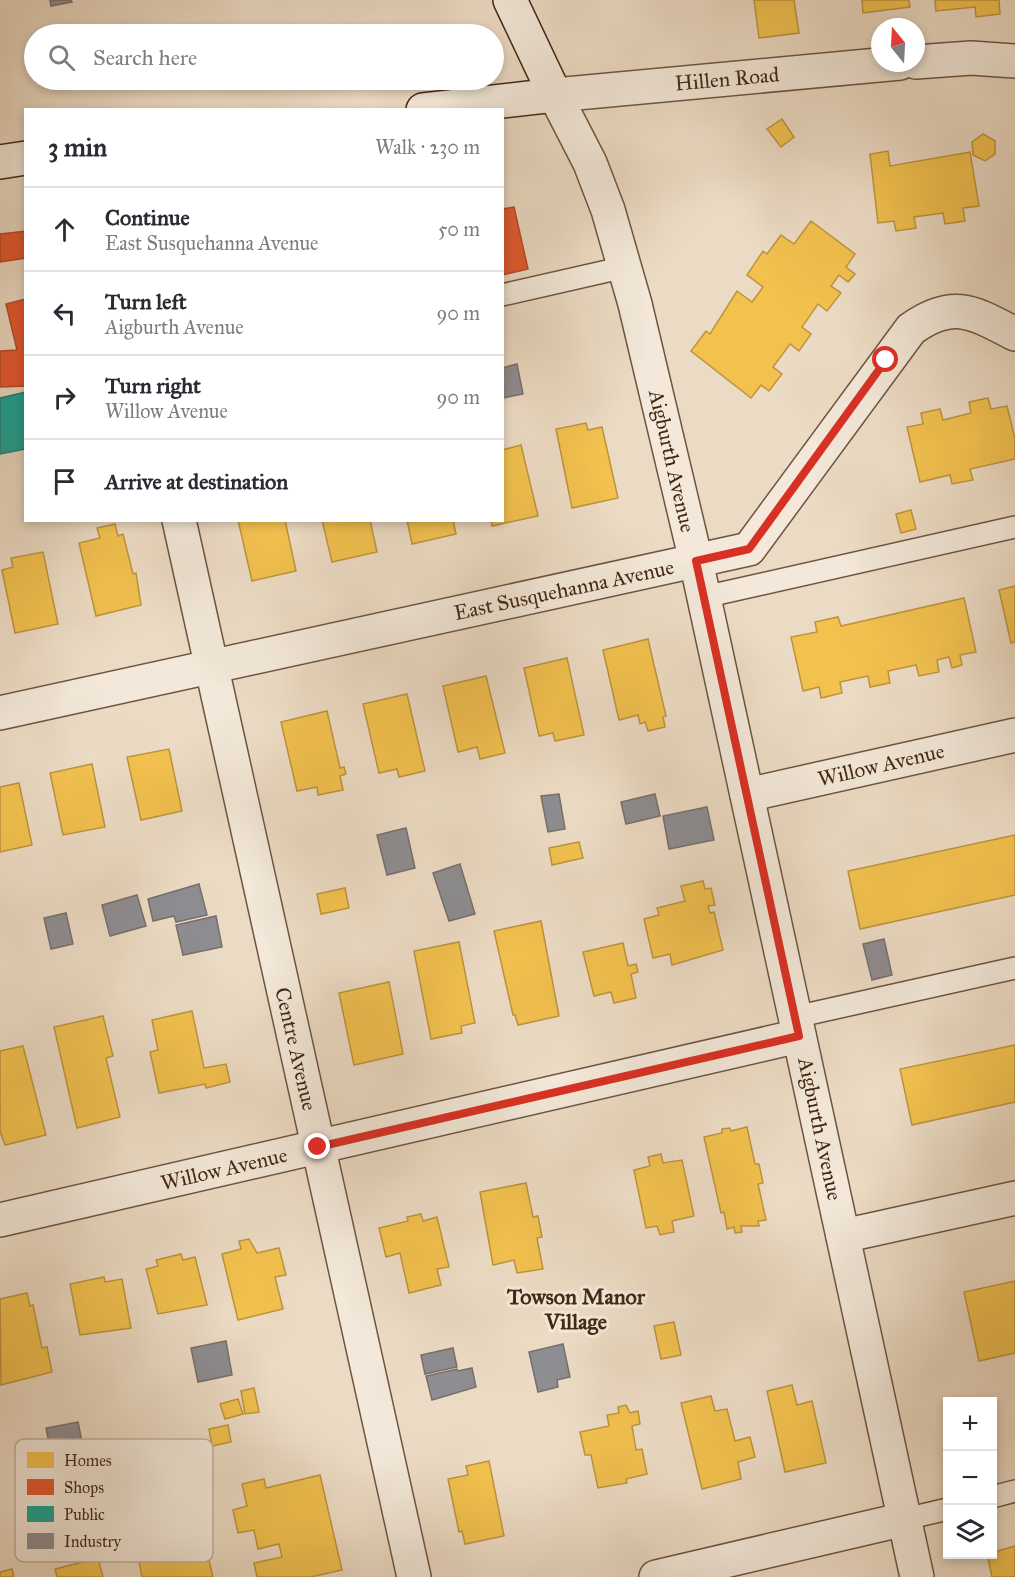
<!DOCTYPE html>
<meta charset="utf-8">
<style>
body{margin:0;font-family:"IM FELL Great Primer",serif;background:#f7f7f7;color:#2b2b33}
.controls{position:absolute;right:18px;bottom:18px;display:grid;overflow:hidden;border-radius:0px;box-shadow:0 3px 9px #0003}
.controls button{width:54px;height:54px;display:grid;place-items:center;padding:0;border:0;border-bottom:2px solid #e1e1e2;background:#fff;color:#2b2b33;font:30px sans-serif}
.compass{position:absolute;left:871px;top:18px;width:54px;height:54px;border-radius:50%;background:#fff;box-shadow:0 3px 9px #0003;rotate:342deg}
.stop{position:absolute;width:18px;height:18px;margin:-14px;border:4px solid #d93025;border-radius:50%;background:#fff}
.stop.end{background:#d93025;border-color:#fff;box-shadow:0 2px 6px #0008}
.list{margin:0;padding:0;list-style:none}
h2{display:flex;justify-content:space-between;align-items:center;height:78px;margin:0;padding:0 24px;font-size:26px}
h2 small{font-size:20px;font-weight:400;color:#7c7c81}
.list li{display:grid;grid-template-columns:39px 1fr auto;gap:18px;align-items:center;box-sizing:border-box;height:84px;padding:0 24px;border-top:2px solid #e1e1e2}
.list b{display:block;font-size:22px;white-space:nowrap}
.list p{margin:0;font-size:20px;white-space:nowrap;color:#7c7c81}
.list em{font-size:20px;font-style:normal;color:#7c7c81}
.icon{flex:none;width:33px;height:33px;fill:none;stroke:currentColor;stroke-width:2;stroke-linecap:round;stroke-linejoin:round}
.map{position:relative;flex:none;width:1015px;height:1577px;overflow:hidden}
.search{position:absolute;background:#fff;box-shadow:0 3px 9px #0003;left:24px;top:24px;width:480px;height:66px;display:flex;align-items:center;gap:15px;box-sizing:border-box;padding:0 21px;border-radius:33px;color:#7c7c81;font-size:22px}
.panel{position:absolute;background:#fff;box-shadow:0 3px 9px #0003;left:24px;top:108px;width:480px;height:414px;border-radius:0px}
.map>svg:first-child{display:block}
</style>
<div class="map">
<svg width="1015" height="1577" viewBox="0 0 1015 1577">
<rect width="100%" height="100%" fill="#ecdbc4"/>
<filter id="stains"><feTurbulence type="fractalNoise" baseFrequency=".00333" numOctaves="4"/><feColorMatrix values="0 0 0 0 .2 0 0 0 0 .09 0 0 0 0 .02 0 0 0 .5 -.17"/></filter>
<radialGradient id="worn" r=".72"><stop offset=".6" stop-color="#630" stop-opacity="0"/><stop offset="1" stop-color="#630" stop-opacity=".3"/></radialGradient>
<g fill="#f2c14e" stroke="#be933d" stroke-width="1.5">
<polygon points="754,0 794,0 799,33 759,38"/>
<polygon points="862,0 909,0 910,7 863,13"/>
<polygon points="935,0 999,0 1000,14 976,17 975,7 936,11"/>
<polygon points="782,119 794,137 781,147 767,129"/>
<polygon points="983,134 995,141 995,154 985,161 973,155 972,142"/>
<polygon points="888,151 890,166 970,152 979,206 963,208 965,221 945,224 943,213 914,217 916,228 896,231 894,221 878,223 870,154"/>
<polygon points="811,221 855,254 846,267 855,274 848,282 839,275 831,286 841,293 827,311 818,304 802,327 811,334 799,351 790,344 773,367 782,374 769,391 761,385 751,398 691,351 706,331 710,334 737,291 752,302 763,287 747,275 763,251 767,254 781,235 794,244"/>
<polygon points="988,398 991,409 1007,406 1015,439 1015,459 970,469 973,480 952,484 950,475 920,482 907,427 923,424 921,413 940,409 943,420 971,413 969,402"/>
<polygon points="586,423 588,430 602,427 618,498 572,508 556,429"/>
<polygon points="521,445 538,516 492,526 491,520 502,520 502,450"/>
<polygon points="911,510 916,529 901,533 896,514"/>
<polygon points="238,520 285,520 296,571 252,581"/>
<polygon points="322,520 370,520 377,552 332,562"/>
<polygon points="407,520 453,520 456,534 412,544"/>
<polygon points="115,524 118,536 123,534 133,574 136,573 141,605 96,616 79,543 100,538 97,528"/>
<polygon points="43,552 58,624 15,633 2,570 13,567 11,558"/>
<polygon points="1015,586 1015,642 1011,643 999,590"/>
<polygon points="964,598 976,652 960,655 962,665 952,668 949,657 937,660 939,672 919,676 916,665 888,671 890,683 870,687 868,676 840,682 842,693 821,698 819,687 803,691 791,637 817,632 815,622 838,617 841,626"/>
<polygon points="648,639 666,716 663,717 665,727 648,731 645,722 640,724 638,715 619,720 603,650"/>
<polygon points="567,658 584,735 555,741 553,733 539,736 524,668"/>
<polygon points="486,676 505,753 480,759 477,747 458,752 443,686"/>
<polygon points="407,694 425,771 399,777 397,769 379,773 363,704"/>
<polygon points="327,711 340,768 344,767 346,774 340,776 343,790 318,795 317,787 297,791 281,722"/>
<polygon points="169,749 182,811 141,820 127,757"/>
<polygon points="92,764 105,827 63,835 50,773"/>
<polygon points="19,783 32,845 0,852 0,787"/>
<polygon points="1015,835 1015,895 860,929 848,871"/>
<polygon points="579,842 583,858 552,865 549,848"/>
<polygon points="703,881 705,889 711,888 715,905 708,906 710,913 714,912 723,950 672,965 670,954 653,958 644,919 659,915 657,908 685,901 681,886"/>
<polygon points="345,888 349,908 321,914 317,894"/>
<polygon points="541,921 559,1016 518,1025 515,1015 513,1015 494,931"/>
<polygon points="459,942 475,1023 461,1026 462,1033 431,1039 414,951"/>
<polygon points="623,943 628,966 636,964 638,972 631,974 636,998 614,1003 611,992 594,996 583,952"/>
<polygon points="389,982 403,1054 354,1065 339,993"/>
<polygon points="192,1011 204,1068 226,1064 230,1082 206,1088 205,1084 159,1093 150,1052 158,1050 152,1020"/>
<polygon points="103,1016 113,1056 106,1058 120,1117 77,1128 54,1027"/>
<polygon points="1015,1045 1015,1102 912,1125 900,1069"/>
<polygon points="23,1046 46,1135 5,1145 0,1131 0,1051"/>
<polygon points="747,1127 755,1164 759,1164 763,1183 758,1184 766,1220 758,1221 759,1226 741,1226 742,1232 735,1233 734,1227 727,1229 724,1212 721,1213 704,1137 722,1133 722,1129 730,1128 731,1131"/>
<polygon points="661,1154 663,1163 682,1160 694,1216 672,1221 674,1232 660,1235 657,1226 646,1228 634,1170 650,1166 648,1157"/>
<polygon points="526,1183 533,1217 538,1216 542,1237 537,1238 543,1269 517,1273 514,1260 493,1265 480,1192"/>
<polygon points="421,1214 423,1221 437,1217 449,1267 437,1269 441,1285 409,1293 400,1253 386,1257 379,1228 408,1221 407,1217"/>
<polygon points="249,1239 257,1253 279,1248 286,1275 275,1277 283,1309 238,1320 222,1254 241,1249 239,1241"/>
<polygon points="181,1254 183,1260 195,1257 207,1305 158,1314 146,1269 158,1266 156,1260"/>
<polygon points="104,1277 105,1282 122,1279 131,1328 80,1335 70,1284"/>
<polygon points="1015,1281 1015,1353 979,1361 964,1292"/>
<polygon points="27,1293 30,1306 33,1305 42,1348 47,1347 52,1372 1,1385 0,1299"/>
<polygon points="674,1322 681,1355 661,1359 654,1326"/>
<polygon points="792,1385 797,1405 812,1401 826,1463 785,1472 767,1391"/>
<polygon points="254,1388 259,1412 245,1414 241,1391"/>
<polygon points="711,1396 715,1411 727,1409 735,1441 750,1437 755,1457 738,1462 741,1479 702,1489 681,1403"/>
<polygon points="238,1399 243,1414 225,1419 220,1404"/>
<polygon points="626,1405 630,1413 638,1411 640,1424 632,1426 636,1450 642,1449 647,1474 626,1479 627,1483 598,1488 591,1455 585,1455 580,1432 609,1426 607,1415 619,1413 618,1407"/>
<polygon points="228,1425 231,1442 212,1446 209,1429"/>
<polygon points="489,1461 504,1536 465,1544 462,1531 459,1532 448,1479 468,1475 466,1466"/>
<polygon points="320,1475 342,1570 311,1577 257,1577 254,1563 282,1557 279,1544 258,1549 254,1530 238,1533 233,1510 247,1506 242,1484 264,1479 266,1488"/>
<polygon points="168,1527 172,1542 203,1535 213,1577 142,1577 134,1535"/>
<polygon points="1015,1546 1015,1577 992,1577 987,1554"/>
<polygon points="98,1558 103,1577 57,1577 55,1569"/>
<polygon points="12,1569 14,1577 0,1577 0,1572"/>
</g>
<g fill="#e4572e" stroke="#b44926" stroke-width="1.5">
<polygon points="514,207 528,269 502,275 502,209"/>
<polygon points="26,231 26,258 0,262 0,234"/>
<polygon points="26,299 26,386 0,387 0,351 17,350 6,304"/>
</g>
<polygon fill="#17a398" stroke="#247e70" stroke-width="1.5" points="26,392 26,449 0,454 0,398"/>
<g fill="#8d8d92" stroke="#776f6c" stroke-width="1.5">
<polygon points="50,0 71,0 72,2 51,6"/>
<polygon points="517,364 523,394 503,398 502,368"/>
<polygon points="559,794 565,829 548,832 541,796"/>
<polygon points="655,794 660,816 626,824 621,802"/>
<polygon points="707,807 714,840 669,849 663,816"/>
<polygon points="406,828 415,868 387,875 377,835"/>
<polygon points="460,864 475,914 449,921 433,873"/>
<polygon points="199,884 207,915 176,922 174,916 153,921 148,899"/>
<polygon points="137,895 146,926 110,936 102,905"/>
<polygon points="66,913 73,944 51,949 44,918"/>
<polygon points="216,916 222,947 183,955 176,925"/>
<polygon points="884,939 892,975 872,980 863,944"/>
<polygon points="226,1341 232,1375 198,1382 191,1348"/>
<polygon points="563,1344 570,1377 557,1380 558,1387 538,1392 529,1352"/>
<polygon points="453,1348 457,1367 425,1374 421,1355"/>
<polygon points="472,1368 476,1387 432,1400 426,1376 457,1369 458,1371"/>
<polygon points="78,1422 84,1452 52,1458 46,1428"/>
</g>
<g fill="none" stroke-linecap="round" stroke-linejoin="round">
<g stroke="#6d5540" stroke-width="24">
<g id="service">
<polyline points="502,295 625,267"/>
<polyline points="704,597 1015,527"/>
<polyline points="795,1017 1015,968"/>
<polyline points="992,1497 1015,1491"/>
<polyline points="905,1519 948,1509"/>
</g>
</g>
<g stroke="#6d5540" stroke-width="36">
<g id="minor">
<polyline points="555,95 590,163 608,210 635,304 696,561 917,1577"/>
<polyline points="179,520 414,1577"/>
<path d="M0 713 749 549 911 329C953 299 973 312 1015 334"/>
<polyline points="747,795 1015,735"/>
<polyline points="0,1220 799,1036"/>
<polyline points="843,1236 1015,1198"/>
<polyline points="656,1577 905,1519"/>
</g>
</g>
<g stroke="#6d5540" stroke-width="36">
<g id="tertiary">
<polyline points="916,62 971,58 1015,61"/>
<polyline points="555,95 900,63"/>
</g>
</g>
<g stroke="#432814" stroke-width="36">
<g id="secondary">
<polyline points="423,110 555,95 510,0"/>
<polyline points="0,162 26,158"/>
</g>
</g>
<use href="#service" stroke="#f3e8d9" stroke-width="21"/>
<use href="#minor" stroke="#f3e8d9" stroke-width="33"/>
<use href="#tertiary" stroke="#f3e8d9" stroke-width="33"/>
<use href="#secondary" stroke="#f3e8d9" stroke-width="33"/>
</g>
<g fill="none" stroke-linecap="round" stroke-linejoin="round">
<polyline stroke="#d93025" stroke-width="8" points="318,1147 799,1036 696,561 749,549 886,360"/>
</g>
<g text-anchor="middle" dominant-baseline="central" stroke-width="6" stroke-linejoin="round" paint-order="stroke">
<g font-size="21" fill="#432814" stroke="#f3e8d9">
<text transform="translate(727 79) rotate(-5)">Hillen Road</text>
<text transform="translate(672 461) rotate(77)">Aigburth Avenue</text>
<text transform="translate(564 590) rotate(-12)">East Susquehanna Avenue</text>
<text transform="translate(881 765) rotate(-13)">Willow Avenue</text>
<text transform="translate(296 1049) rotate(77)">Centre Avenue</text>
<text transform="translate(820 1129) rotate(78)">Aigburth Avenue</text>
<text transform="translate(224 1169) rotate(-13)">Willow Avenue</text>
</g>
<g font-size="22" font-weight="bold" fill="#432814" stroke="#f3e8d9">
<text x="576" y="1296">Towson Manor<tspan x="576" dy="25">Village</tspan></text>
</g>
</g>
<rect x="15" y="1439" width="198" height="123" rx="9" fill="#f3e8d9" stroke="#beae9e" stroke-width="1.5"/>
<rect x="27" y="1452" width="27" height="16" fill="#f2c14e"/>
<rect x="27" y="1479" width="27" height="16" fill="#e4572e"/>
<rect x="27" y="1506" width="27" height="16" fill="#17a398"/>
<rect x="27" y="1533" width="27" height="16" fill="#8d8d92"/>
<g font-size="16" fill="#432814">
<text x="64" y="1466">Homes</text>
<text x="64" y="1493">Shops</text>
<text x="64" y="1520">Public</text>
<text x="64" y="1547">Industry</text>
</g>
<rect width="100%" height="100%" filter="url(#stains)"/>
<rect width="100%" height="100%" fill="url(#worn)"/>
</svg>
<div class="controls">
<button>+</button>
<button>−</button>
<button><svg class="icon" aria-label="layers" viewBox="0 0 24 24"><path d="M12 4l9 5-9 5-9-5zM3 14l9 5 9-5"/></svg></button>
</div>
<svg class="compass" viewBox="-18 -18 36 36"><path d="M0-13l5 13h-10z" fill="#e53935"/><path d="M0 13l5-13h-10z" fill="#7c7c81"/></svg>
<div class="stop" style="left:886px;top:360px"></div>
<div class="stop end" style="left:318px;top:1147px"></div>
<div class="search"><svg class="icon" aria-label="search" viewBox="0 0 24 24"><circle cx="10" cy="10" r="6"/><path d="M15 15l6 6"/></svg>Search here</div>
<section class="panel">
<h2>3 min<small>Walk · 230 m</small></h2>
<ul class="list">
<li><svg class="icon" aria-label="ahead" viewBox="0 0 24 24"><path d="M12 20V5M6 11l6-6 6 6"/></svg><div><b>Continue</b><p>East Susquehanna Avenue</p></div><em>50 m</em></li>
<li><svg class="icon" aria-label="left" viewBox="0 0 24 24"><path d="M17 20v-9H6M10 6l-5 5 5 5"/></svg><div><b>Turn left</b><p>Aigburth Avenue</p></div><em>90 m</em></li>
<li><svg class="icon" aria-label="right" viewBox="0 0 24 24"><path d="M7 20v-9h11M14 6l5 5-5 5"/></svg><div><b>Turn right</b><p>Willow Avenue</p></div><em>90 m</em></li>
<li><svg class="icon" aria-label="arrive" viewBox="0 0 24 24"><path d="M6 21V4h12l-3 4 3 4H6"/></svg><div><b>Arrive at destination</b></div></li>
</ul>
</section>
</div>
